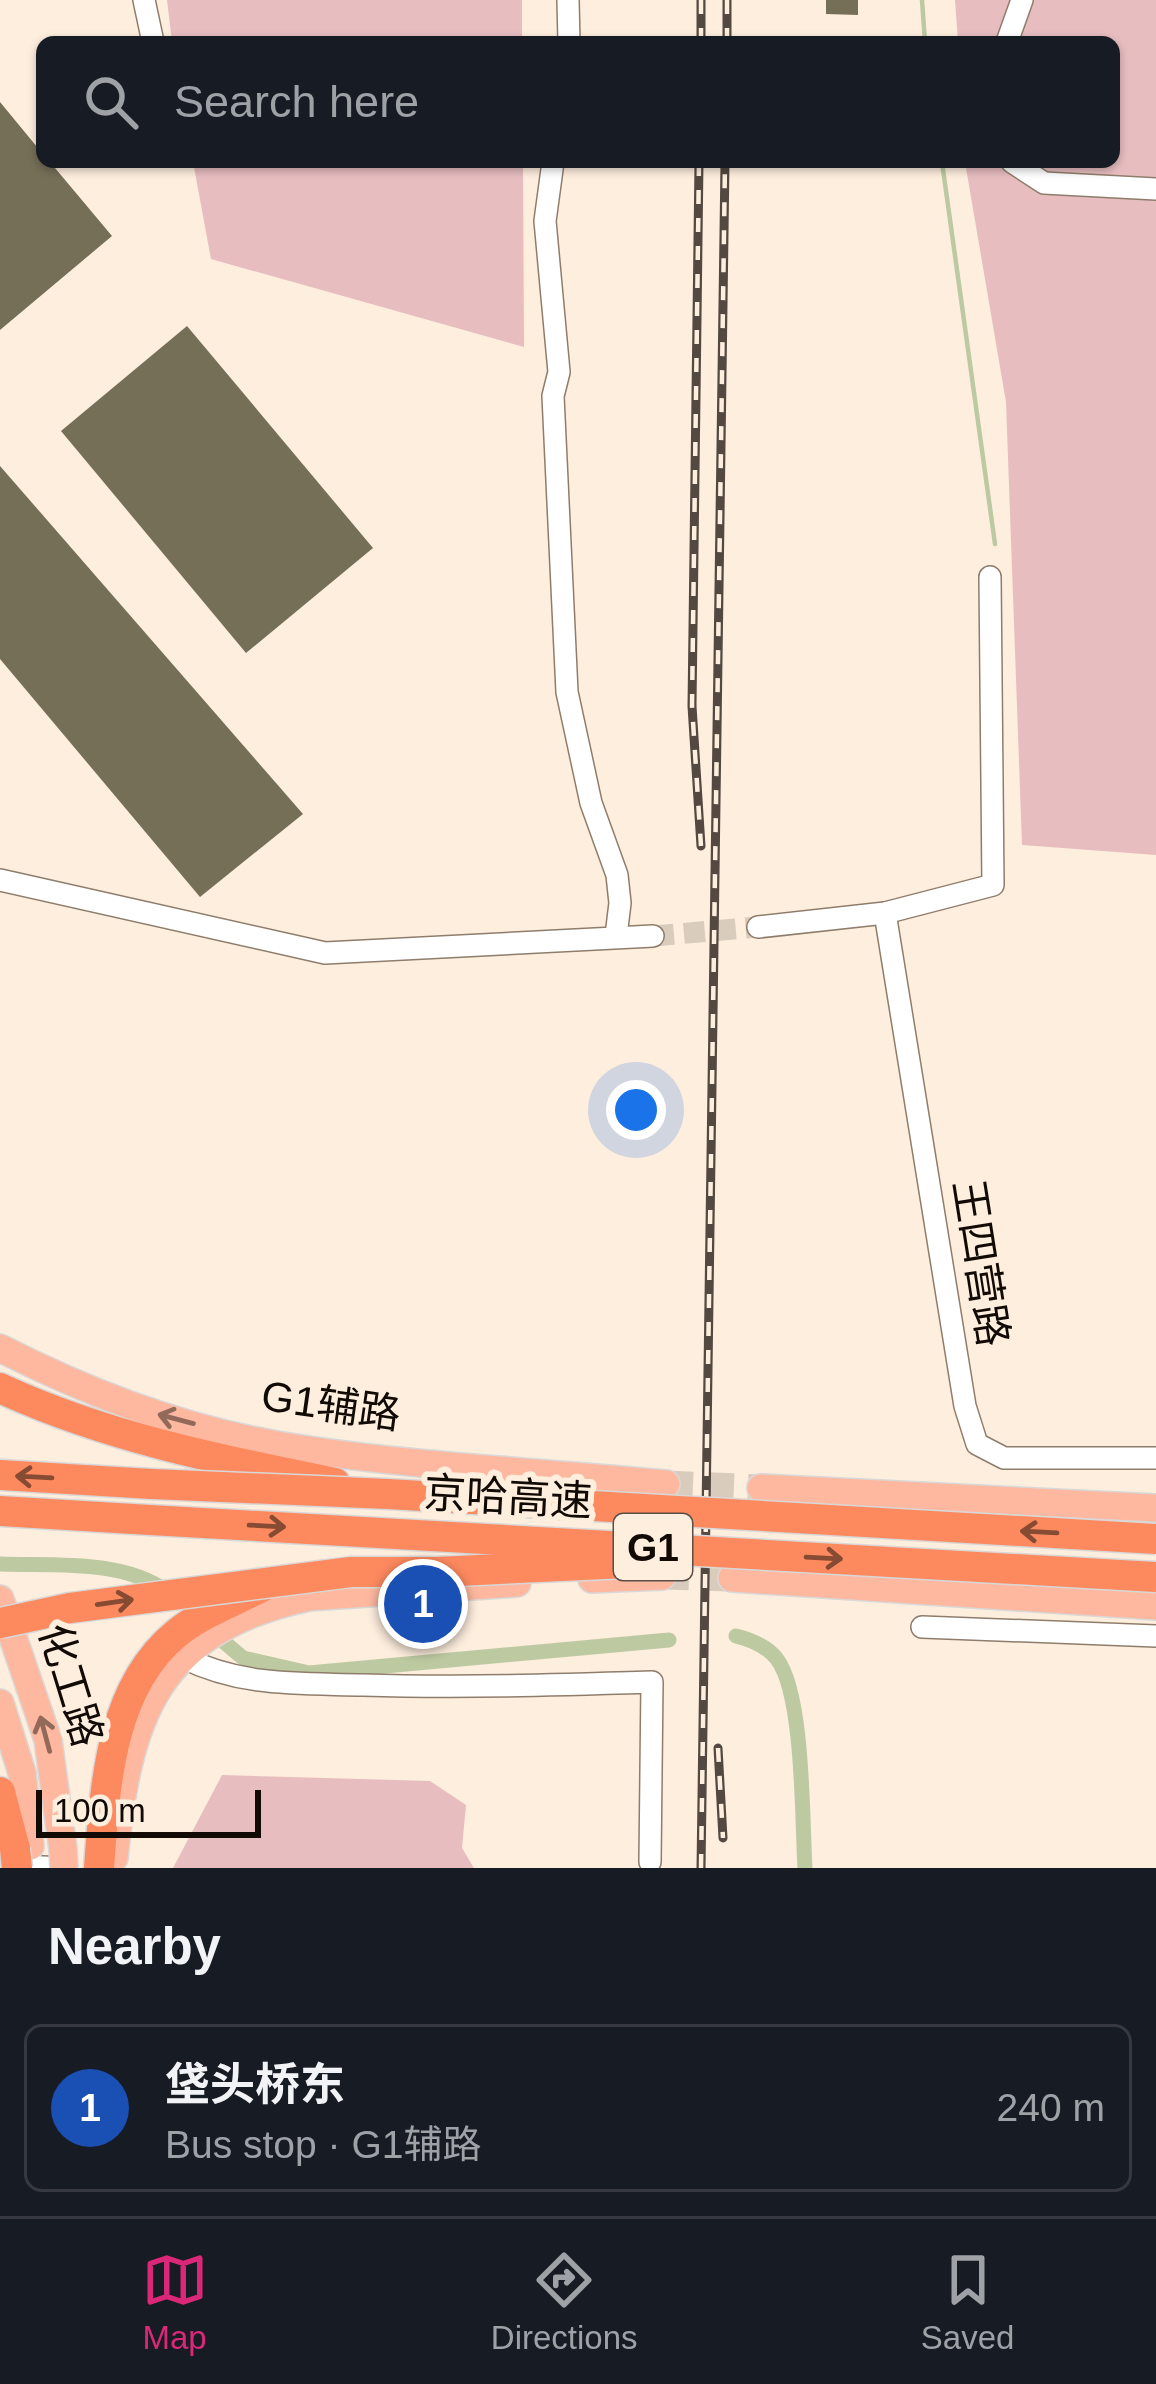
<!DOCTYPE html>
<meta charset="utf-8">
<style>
body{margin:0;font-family:Helvetica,"Noto Sans SC",sans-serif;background:#242831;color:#f1f3f6}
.scale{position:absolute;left:36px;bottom:30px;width:225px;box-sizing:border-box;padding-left:12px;border:6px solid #110a05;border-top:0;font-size:33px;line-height:42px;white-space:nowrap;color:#110a05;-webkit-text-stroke:9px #feeede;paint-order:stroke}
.you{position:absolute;left:636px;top:1110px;width:42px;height:42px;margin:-30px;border:9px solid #fff;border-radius:50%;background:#1a73e8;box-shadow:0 0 0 18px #1a73e833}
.badge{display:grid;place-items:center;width:78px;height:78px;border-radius:50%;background:#db2777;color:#fff;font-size:39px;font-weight:700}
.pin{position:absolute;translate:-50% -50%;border:6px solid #fff;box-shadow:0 3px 12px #0006}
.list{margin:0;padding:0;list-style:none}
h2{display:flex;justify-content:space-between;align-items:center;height:156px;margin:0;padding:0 48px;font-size:51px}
h2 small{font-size:39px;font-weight:400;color:#9ea1a6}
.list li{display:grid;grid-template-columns:78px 1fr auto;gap:36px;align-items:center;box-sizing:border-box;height:168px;margin:0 24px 24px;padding:0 24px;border:3px solid #363941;border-radius:18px}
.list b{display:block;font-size:45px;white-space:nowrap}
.list p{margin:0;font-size:39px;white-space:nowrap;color:#9ea1a6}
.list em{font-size:39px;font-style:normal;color:#9ea1a6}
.icon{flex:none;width:66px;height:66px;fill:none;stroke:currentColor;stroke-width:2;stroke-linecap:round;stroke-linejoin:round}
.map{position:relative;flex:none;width:1156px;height:1868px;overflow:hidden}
.search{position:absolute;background:#171b24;box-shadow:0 3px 9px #0004;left:36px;right:36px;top:36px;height:132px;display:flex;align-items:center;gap:30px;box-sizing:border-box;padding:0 42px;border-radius:18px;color:#9ea1a6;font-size:45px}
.sheet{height:348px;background:#171b24}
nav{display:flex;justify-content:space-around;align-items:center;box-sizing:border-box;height:168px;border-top:3px solid #363941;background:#171b24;font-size:33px;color:#9ea1a6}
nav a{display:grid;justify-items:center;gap:6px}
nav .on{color:#db2777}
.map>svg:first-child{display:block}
</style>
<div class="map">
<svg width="1156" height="1868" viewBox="0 0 1156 1868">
<rect width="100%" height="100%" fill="#feeede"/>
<g fill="#e7bdc0">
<polygon points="167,0 522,0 522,42 172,42"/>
<polygon points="955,0 1156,0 1156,855 1022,845 1006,402 965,162 1114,162 1114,42 958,42"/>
<polygon points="193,162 523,162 524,347 211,259"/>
<polygon points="222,1775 430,1781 466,1805 462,1848 474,1868 173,1868"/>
</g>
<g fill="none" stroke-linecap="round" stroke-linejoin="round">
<g stroke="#bdc9a1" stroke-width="4.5">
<polyline points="922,0 925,42"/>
<polyline points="942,162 995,544"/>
</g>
<g stroke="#bdc9a1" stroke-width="15">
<path d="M0 1564C53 1566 122 1559 166 1591"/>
<polyline points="211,1631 243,1658 309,1673 669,1640"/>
<path d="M736 1636C752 1640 767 1646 777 1659 804 1695 802 1821 805 1868"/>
</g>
</g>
<g fill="#756f58">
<polygon points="826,0 858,0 858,15 826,14"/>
<polygon points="0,102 42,153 42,162 50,162 112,236 0,330"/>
<polygon points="187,326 373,548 246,653 61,431"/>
<polygon points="0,466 303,814 200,897 0,659"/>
</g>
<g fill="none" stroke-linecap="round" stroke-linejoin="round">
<polyline stroke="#daccbd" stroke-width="21" stroke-dasharray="21 10" stroke-linecap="butt" points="653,936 758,927"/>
<g stroke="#daccbd" stroke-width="27" stroke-dasharray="27 14" stroke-linecap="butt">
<polyline points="666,1484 761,1488"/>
<polyline points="662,1576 732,1578"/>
</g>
<g stroke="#8f7d6b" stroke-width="24">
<g id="minor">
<polyline points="144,0 153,42"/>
<polyline points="568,0 569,42"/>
<polyline points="1007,42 1022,0"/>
<polyline points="553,162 545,221 559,372 553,396 567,692 591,803 617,875 620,903 616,936"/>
<polyline points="1012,162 1044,183 1156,189"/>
<polyline points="0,880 325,953 653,936"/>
<polyline points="885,913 965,1406 977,1444 1004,1458 1156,1458"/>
<polyline points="758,927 885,913 993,885 990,577"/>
<polyline points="922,1627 1156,1636"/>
<path d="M182 1657C242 1687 298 1683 363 1685 460 1688 556 1685 652 1682L650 1862"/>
<polyline points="0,1865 64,1868"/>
</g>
</g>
<g stroke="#d9d8d7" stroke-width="30">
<g id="major">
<path d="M0 1348C94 1396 196 1434 302 1449 422 1467 545 1472 666 1484"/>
<polyline points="761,1488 1156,1508"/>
<polyline points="732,1578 1156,1606"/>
<polyline points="592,1579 662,1576"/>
<polyline points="0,1599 48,1740 63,1849"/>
<polyline points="0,1703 22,1773 30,1846"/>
<path d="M114 1858C128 1717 156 1630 309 1597L517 1583"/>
</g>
</g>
<g stroke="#d9d8d7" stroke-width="33">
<g id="highway">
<path d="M0 1388C106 1437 221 1460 335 1483"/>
<polyline points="0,1475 152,1484"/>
<polyline points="0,1511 150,1520"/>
<polyline points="0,1792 15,1849"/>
<path d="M99 1868C105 1789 109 1689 176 1634 201 1613 238 1600 267 1584"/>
</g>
</g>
<use href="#minor" stroke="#fff" stroke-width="21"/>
<use href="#major" stroke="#feb89f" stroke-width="27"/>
<use href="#highway" stroke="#fd895f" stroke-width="30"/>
<g stroke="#534941" stroke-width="9">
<g id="rail">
<polyline points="701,42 701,0"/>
<polyline points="727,42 727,0"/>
<polyline points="699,162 692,706 701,846"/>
<polyline points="718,1748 723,1838"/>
<polyline points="701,1868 725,162"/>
</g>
</g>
<use href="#rail" stroke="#feeede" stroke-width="4.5" stroke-dasharray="14" stroke-linecap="butt"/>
<g stroke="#d9d8d7" stroke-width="30" stroke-linecap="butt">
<polyline id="major-bridge" points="63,1849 64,1868"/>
</g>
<g stroke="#d9d8d7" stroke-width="33" stroke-linecap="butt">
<g id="highway-bridge">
<polyline points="152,1484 388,1494 1156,1539"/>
<polyline points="150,1520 1156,1577"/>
<polyline points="0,1623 70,1608 351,1572 436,1572 626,1563"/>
<polyline points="15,1849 17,1868"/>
</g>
</g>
<use href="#major-bridge" stroke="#feb89f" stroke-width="27"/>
<use href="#highway-bridge" stroke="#fd895f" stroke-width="30"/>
</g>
<defs><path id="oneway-shaft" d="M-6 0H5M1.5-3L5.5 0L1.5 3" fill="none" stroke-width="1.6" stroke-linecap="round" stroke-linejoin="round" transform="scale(3)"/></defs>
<g stroke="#936a5a">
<use href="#oneway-shaft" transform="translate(176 1419) rotate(-165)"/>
<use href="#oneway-shaft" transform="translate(45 1734) rotate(-105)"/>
</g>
<g stroke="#874a32">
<use href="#oneway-shaft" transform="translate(34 1477) rotate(-177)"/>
<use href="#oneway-shaft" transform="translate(267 1526) rotate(3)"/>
<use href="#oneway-shaft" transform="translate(1039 1532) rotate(-177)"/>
<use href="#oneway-shaft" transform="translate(824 1558) rotate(3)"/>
<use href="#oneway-shaft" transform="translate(115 1602) rotate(-8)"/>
</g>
<g text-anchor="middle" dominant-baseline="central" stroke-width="12" stroke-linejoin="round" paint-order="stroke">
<rect fill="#feeede" stroke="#584e46" stroke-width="3" x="614" y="1514" width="78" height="66" rx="9"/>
<g font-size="39" font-weight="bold" fill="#110a05">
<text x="653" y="1547">G1</text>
</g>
<g font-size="42" fill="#110a05" stroke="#feeede">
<text transform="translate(981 1263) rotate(81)">王四营路</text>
<text transform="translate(331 1405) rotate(8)">G1辅路</text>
<text transform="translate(508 1497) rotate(3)">京哈高速</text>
<text transform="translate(71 1685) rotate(73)">化工路</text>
</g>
</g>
</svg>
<div class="scale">100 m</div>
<div class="you"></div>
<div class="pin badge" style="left:423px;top:1604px;background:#1a4fb4">1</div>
<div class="search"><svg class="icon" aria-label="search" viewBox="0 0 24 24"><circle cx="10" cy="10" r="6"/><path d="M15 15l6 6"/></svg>Search here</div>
</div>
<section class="sheet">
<h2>Nearby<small></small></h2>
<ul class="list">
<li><span class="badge" style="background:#1a4fb4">1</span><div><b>垡头桥东</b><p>Bus stop · G1辅路</p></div><em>240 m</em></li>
</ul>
</section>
<nav>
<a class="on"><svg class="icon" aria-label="map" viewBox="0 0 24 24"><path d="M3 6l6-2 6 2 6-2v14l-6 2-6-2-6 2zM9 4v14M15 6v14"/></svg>Map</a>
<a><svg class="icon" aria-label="directions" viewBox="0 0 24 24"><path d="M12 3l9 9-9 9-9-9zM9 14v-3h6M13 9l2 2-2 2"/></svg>Directions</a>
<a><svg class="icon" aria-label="saved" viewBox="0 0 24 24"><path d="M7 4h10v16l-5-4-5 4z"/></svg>Saved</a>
</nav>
